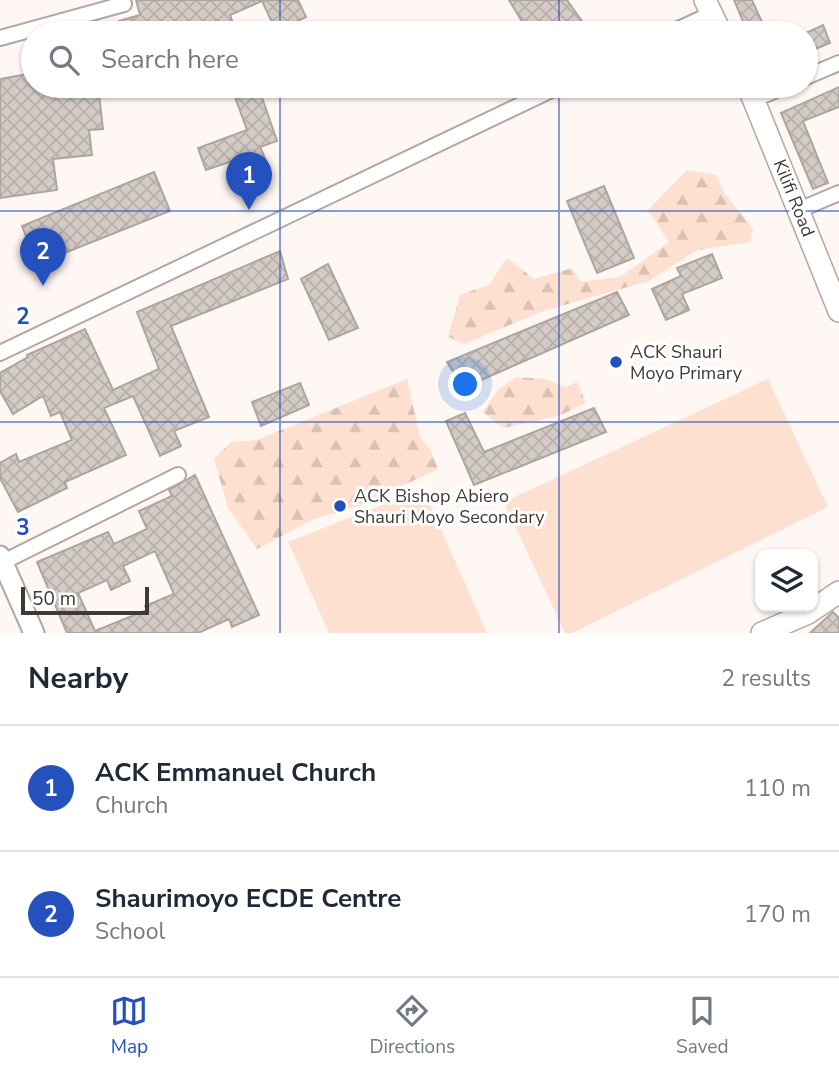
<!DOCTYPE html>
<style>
body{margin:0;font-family:"Nunito Sans",sans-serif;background:#f2f2f3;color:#1f2937}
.controls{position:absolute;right:21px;bottom:21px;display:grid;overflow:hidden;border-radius:14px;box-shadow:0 2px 5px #0004}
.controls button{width:63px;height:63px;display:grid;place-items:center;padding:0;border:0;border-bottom:2px solid #e0e1e3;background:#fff;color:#1f2937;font:35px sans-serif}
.scale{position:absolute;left:21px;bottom:18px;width:128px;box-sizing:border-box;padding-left:7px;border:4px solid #3d3a38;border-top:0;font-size:19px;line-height:24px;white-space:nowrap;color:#3d3a38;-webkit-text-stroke:5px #fff;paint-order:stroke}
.you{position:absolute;left:466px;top:385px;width:24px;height:24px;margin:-18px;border:5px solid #fff;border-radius:50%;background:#1a73e8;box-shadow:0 0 0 10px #1a73e833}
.badge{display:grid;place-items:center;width:46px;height:46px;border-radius:50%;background:#2551bf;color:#fff;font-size:23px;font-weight:700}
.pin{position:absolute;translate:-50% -58px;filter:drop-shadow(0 2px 4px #0008)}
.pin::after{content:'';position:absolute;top:37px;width:24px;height:21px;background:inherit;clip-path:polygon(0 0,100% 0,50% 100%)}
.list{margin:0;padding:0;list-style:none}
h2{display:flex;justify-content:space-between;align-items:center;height:91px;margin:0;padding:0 28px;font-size:30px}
h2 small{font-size:23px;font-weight:400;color:#747a83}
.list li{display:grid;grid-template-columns:46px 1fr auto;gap:21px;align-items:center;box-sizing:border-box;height:126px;padding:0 28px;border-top:2px solid #e0e1e3}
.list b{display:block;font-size:26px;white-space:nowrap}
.list p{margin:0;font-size:23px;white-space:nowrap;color:#747a83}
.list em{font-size:23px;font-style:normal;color:#747a83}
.icon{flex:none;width:38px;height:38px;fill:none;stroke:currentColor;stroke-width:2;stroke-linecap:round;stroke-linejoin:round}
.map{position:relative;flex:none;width:839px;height:633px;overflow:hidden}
.search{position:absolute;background:#fff;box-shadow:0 2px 5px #0004;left:21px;right:21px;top:21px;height:77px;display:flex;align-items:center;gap:18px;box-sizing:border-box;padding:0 24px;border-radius:38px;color:#747a83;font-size:26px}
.sheet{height:343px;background:#fff}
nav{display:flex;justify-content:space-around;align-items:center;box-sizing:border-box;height:98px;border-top:2px solid #e0e1e3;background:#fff;font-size:19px;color:#747a83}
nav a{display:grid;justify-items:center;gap:4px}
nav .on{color:#2551bf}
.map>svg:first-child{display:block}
</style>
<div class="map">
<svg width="839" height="633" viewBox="0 0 839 633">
<defs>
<pattern id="forest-firs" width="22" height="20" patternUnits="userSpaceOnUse" patternTransform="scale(1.75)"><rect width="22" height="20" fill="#fee0d0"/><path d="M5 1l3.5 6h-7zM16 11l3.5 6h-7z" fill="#dbc1b3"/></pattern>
<pattern id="building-cross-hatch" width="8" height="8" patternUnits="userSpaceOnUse" patternTransform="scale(1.75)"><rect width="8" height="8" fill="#d4cbc6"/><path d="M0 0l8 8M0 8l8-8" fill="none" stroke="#b7afab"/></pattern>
</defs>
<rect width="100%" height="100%" fill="#fff7f3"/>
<g fill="#fee0d0">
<polygon points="768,379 828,507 572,633 565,633 504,502"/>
<polygon points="423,489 487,633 329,633 288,542"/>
</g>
<g fill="url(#forest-firs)">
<polygon points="687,170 716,175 725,194 753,229 750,242 697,250 649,281 543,311 464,344 448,337 460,295 489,285 507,258 534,279 572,268 581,282 620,277 669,242 648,210"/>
<polygon points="516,377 545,379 565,387 577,382 586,403 558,416 503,428 483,412 497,391"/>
<polygon points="407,379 420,437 431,451 438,469 361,505 314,519 257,549 228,508 214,459 231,442 257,440"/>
</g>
<g fill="url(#building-cross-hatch)" stroke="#ada5a0" stroke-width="2" fill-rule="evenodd">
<polygon points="136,0 298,0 306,17 276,31 262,1 230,15 237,33 222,33 217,21 171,33 122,33 119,21 140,15"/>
<polygon points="509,0 567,0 586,27 577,33 529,33"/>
<polygon points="734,0 752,0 767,33 748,33"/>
<polygon points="823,25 830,43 806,53 806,33"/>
<polygon points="33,73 33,86 98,86 103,129 89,130 92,155 53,159 57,190 0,198 0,79"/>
<polygon points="231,86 258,86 277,141 260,147 268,165 242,176 235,160 206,170 198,148 247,130"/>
<polygon points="839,87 839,107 803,121 828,183 813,189 781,113"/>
<polygon points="154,172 170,211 37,264 22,226"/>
<polygon points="604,186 634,258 597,273 567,201"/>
<polygon points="280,251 288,279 171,326 209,417 174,431 181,446 160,456 133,396 104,408 126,455 65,482 67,488 18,512 0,478 0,463 16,454 19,462 72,440 60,412 51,416 43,396 13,414 0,391 0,373 28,357 27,355 85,329 113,390 159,369 137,312"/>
<polygon points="712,254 722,278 682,294 689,310 666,320 652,289 681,276 677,268"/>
<polygon points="328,264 358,328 329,340 301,279"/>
<polygon points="617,292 629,315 463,388 447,362"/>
<polygon points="300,383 309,405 261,426 252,402"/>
<polygon points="594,408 606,432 474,485 446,421 465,413 484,452"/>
<path d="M195 475 259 615 232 627 229 619 198 633H67L37 562 108 532 114 544 147 529 139 511 172 496 169 490ZM155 551 174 594 145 606 147 610 95 631 78 593 107 580 111 590 130 581 123 566Z"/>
<polygon points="833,612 839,618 839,633 810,633"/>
</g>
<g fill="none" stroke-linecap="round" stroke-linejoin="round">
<g stroke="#b1a8a3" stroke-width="18">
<g id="minor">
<polyline points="670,33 711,14"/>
<polyline points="0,38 124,4"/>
<polyline points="806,77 839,63"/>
<polyline points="755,99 786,86"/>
<polyline points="799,210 839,193"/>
<polyline points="0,353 560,86"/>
<polyline points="3,562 178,475"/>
</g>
</g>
<g stroke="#b1a8a3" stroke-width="23">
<polyline id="tertiary" points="0,556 34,633"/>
</g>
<g stroke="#b1a8a3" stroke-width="24">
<g id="secondary">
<polyline points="705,0 721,33"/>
<polyline points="748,86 839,311"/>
<polyline points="762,633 808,613 839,592"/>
</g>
</g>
<use href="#minor" stroke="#fff" stroke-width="14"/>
<use href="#tertiary" stroke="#fff" stroke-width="19"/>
<use href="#secondary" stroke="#fff" stroke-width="21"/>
</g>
<path fill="none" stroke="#2551bf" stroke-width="2" stroke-opacity="0.55" d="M280 0V33M559 0V33M280 86V633M559 86V633M0 211H839M0 422H839"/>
<g fill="#2551bf" stroke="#fff" stroke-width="2.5">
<circle cx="616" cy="362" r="7"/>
<circle cx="340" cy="506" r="7"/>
</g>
<g text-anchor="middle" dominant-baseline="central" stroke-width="6" stroke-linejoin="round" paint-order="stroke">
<g font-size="18" fill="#3d3a38" stroke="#fff">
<text transform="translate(794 198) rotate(68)">Kilifi Road</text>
</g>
<g font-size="18" fill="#3d3a38" stroke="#fff" text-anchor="start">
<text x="630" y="352">ACK Shauri<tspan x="630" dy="21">Moyo Primary</tspan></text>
<text x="354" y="496">ACK Bishop Abiero<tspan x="354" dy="21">Shauri Moyo Secondary</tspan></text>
</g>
</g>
<g font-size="23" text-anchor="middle" font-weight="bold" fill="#2551bf" stroke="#fff" stroke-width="6" stroke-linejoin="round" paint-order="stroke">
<text x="23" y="324">2</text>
<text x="23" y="535">3</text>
</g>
</svg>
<div class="controls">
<button><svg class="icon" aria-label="layers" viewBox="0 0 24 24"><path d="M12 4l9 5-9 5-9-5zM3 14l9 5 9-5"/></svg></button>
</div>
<div class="scale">50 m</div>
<div class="you"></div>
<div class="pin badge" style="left:249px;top:210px">1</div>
<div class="pin badge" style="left:43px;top:286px">2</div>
<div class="search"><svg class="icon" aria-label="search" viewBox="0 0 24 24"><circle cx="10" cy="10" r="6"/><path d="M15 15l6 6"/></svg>Search here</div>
</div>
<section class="sheet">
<h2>Nearby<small>2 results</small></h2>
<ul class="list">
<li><span class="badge">1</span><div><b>ACK Emmanuel Church</b><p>Church</p></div><em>110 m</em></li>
<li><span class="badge">2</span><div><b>Shaurimoyo ECDE Centre</b><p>School</p></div><em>170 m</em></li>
</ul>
</section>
<nav>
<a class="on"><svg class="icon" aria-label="map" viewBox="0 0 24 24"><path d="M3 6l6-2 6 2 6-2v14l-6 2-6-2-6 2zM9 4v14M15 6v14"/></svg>Map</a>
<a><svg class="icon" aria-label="directions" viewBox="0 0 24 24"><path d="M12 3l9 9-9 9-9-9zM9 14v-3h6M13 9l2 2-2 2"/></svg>Directions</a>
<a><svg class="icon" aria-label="saved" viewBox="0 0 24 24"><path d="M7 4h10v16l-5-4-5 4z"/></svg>Saved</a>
</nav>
